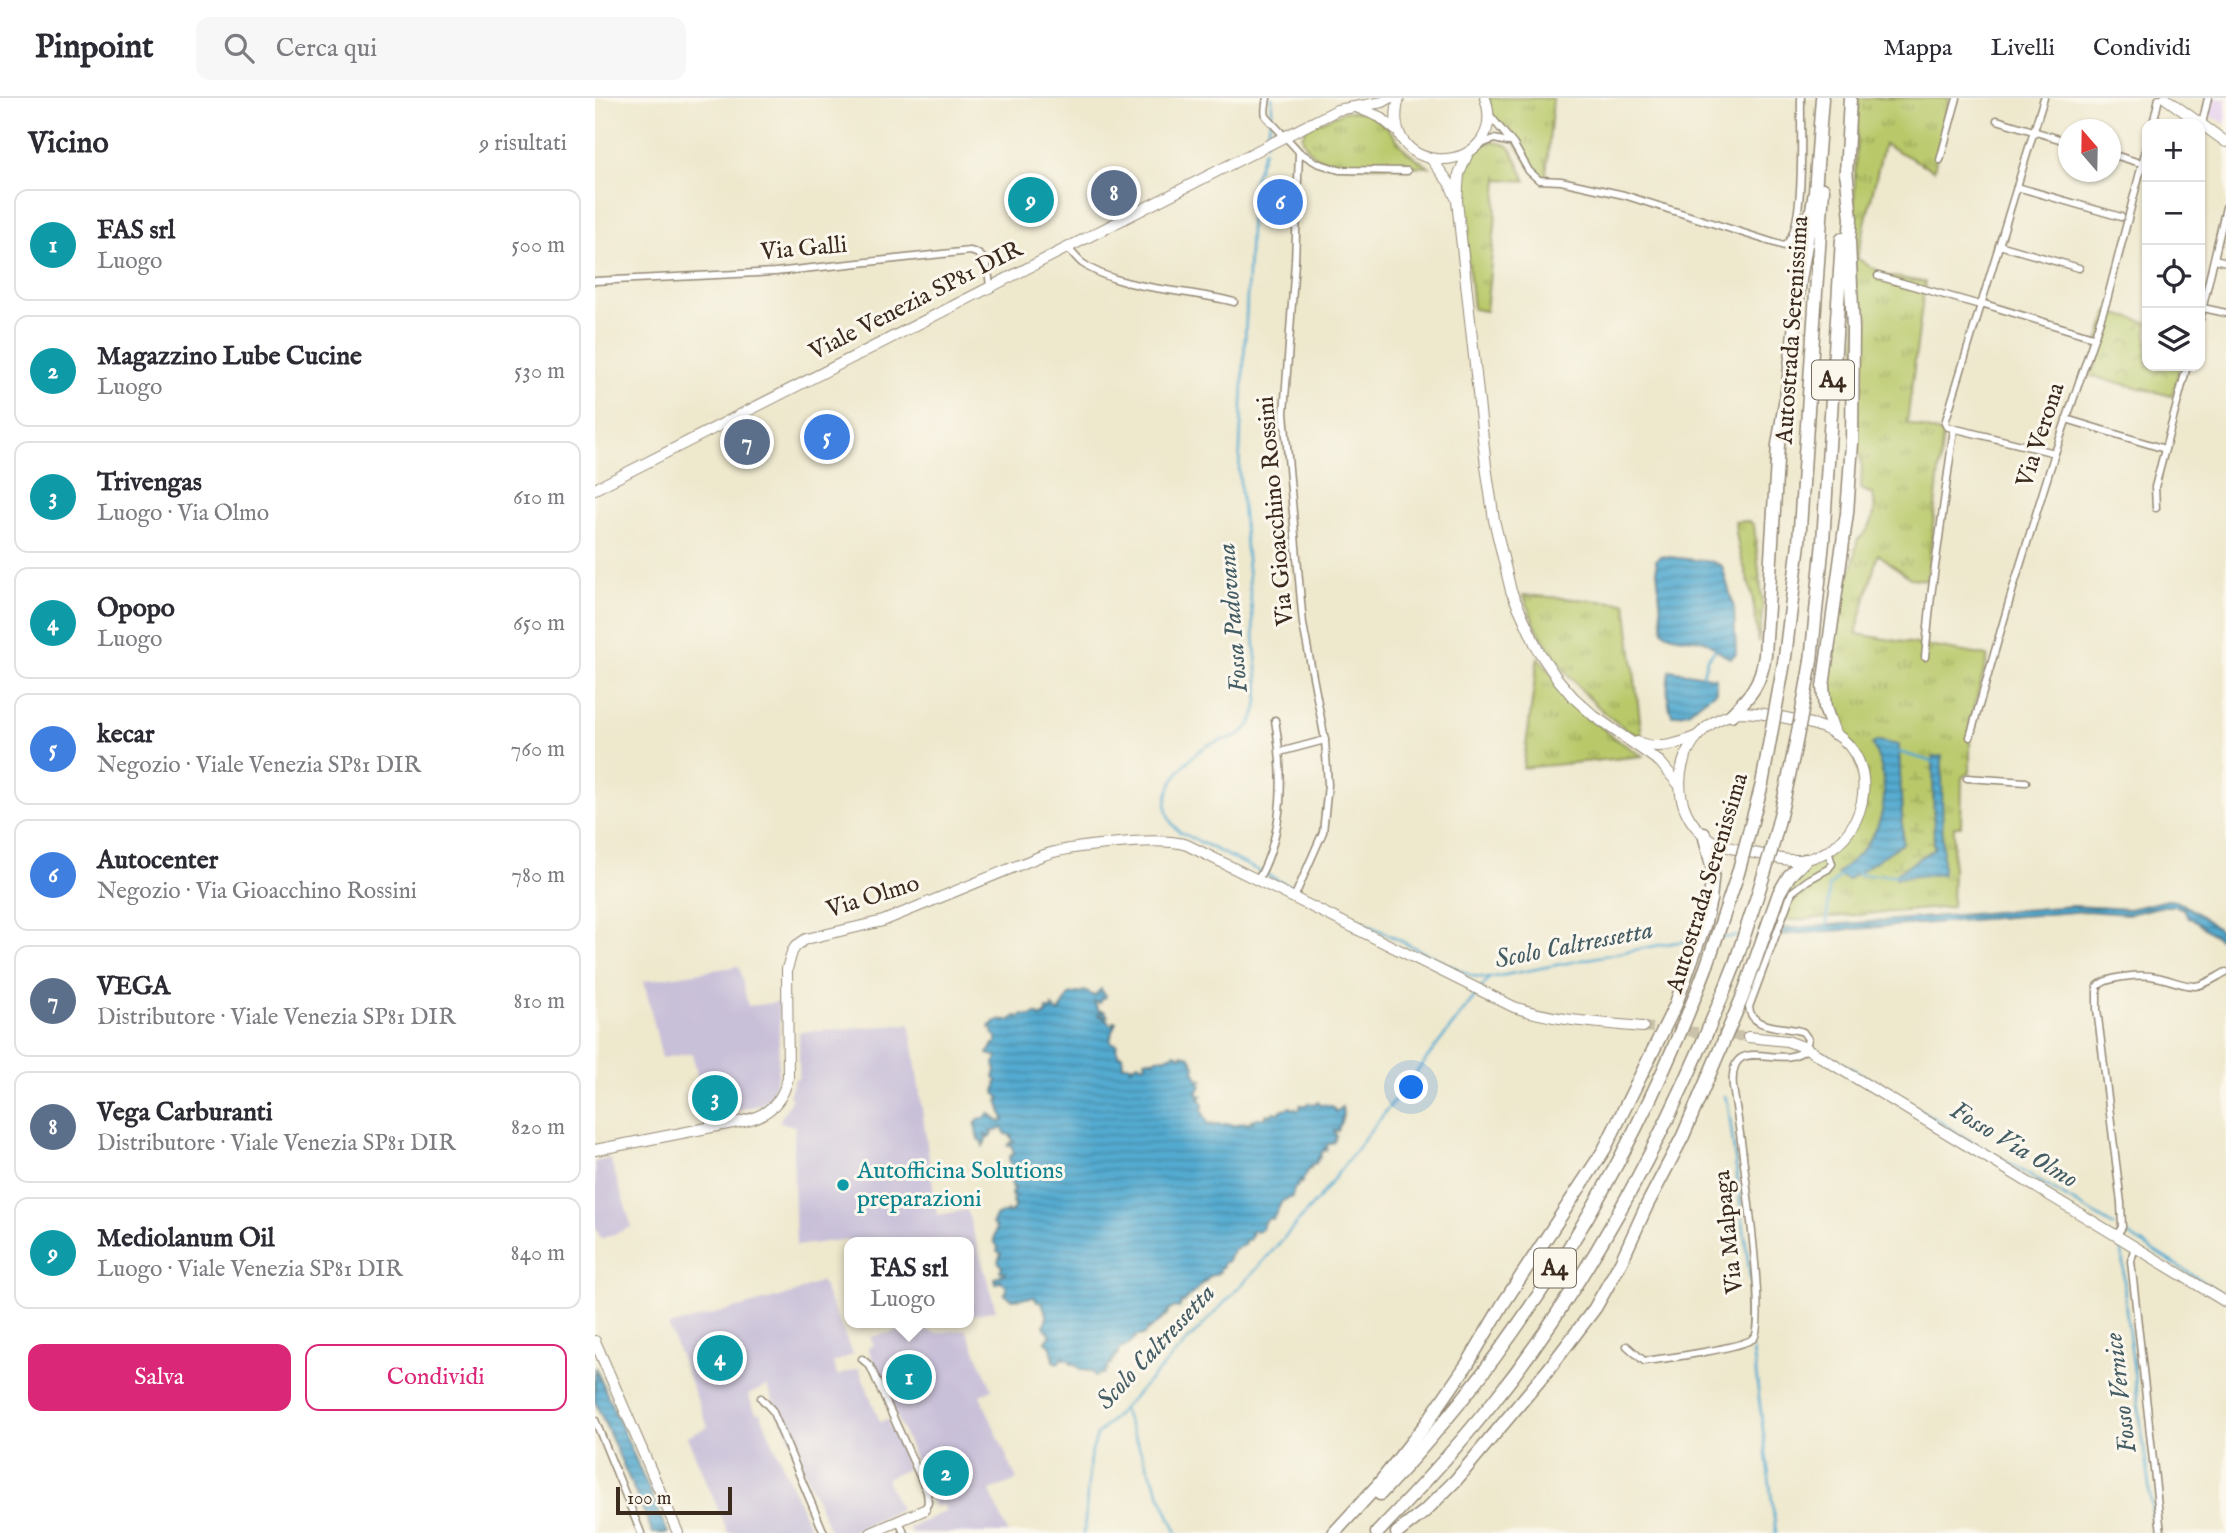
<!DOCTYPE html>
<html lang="it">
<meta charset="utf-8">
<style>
body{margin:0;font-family:"IM FELL English",serif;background:#f7f7f7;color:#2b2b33}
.controls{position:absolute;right:21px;top:21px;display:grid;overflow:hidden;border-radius:14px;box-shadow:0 2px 5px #0004}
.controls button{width:63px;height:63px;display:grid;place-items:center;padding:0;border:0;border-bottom:2px solid #e1e1e2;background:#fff;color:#2b2b33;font:35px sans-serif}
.compass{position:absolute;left:1463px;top:21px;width:63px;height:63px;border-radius:50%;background:#fff;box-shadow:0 2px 5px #0004;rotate:340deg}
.scale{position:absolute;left:21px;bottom:18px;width:116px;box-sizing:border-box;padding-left:7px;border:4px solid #3b2a1e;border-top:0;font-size:19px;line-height:24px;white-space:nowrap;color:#3b2a1e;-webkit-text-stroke:5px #fbf7ec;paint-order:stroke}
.you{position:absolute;left:817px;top:990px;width:24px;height:24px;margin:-18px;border:5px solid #fff;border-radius:50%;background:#1a73e8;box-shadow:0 0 0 10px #1a73e833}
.badge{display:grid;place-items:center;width:46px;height:46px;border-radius:50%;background:#db2777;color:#fff;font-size:23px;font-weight:700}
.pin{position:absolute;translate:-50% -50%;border:4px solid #fff;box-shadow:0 2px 7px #0006}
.popup{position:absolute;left:249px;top:1139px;width:130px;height:91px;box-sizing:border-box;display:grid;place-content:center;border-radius:14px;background:#fff;filter:drop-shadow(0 2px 5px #0005);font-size:23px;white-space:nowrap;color:#7c7c81}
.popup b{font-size:26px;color:#2b2b33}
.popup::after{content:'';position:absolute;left:50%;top:100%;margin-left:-14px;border:14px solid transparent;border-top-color:#fff}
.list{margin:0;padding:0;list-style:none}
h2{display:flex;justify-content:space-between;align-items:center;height:91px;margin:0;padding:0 28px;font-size:30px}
h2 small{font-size:23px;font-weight:400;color:#7c7c81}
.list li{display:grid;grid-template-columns:46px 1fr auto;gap:21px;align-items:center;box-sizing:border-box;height:112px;margin:0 14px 14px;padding:0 14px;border:2px solid #e1e1e2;border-radius:14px}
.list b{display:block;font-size:26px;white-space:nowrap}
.list p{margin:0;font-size:23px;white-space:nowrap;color:#7c7c81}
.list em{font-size:23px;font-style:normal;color:#7c7c81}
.actions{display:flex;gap:14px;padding:21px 28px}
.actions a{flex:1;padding:16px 0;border:2px solid #db2777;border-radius:14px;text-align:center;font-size:24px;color:#db2777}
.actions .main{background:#db2777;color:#fff}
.icon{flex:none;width:38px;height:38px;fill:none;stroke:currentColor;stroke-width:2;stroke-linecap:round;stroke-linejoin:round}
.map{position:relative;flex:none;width:1631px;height:1435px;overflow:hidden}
header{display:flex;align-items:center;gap:42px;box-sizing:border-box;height:98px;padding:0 35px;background:#fff;border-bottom:2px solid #e1e1e2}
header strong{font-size:33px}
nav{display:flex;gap:38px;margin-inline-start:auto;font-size:24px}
.search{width:490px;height:63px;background:#f7f7f7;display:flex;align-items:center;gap:18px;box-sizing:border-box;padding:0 24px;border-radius:14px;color:#7c7c81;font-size:26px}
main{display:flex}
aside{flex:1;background:#fff}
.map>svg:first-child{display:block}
</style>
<header>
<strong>Pinpoint</strong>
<div class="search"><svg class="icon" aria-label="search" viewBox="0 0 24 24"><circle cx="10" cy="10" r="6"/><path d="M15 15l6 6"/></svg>Cerca qui</div>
<nav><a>Mappa</a><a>Livelli</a><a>Condividi</a></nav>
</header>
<main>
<aside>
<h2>Vicino<small>9 risultati</small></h2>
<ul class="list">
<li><span class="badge" style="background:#0f9aa8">1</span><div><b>FAS srl</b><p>Luogo</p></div><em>500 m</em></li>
<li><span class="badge" style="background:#0f9aa8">2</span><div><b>Magazzino Lube Cucine</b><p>Luogo</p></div><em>530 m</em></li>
<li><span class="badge" style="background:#0f9aa8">3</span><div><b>Trivengas</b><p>Luogo · Via Olmo</p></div><em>610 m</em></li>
<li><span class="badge" style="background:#0f9aa8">4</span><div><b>Opopo</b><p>Luogo</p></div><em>650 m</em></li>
<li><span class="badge" style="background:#3f7fe0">5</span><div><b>kecar</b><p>Negozio · Viale Venezia SP81 DIR</p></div><em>760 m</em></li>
<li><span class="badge" style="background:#3f7fe0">6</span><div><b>Autocenter</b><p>Negozio · Via Gioacchino Rossini</p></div><em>780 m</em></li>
<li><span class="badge" style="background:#5c6f8a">7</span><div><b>VEGA</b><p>Distributore · Viale Venezia SP81 DIR</p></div><em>810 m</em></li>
<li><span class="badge" style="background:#5c6f8a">8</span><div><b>Vega Carburanti</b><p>Distributore · Viale Venezia SP81 DIR</p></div><em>820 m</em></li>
<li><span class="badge" style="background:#0f9aa8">9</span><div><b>Mediolanum Oil</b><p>Luogo · Viale Venezia SP81 DIR</p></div><em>840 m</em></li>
</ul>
<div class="actions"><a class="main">Salva</a><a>Condividi</a></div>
</aside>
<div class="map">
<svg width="1631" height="1435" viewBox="0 0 1631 1435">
<defs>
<pattern id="grass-tufts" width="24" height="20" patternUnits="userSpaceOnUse" patternTransform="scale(1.75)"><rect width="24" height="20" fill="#b9c96b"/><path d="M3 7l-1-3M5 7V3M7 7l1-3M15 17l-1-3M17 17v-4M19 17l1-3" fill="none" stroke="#98a357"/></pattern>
<pattern id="wetland-marsh" width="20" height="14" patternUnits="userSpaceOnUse" patternTransform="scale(1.75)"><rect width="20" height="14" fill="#b9c96b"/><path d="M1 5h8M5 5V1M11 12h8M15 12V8" fill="none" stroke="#98a357"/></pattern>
<pattern id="park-crowns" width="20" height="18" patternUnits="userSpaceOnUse" patternTransform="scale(1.75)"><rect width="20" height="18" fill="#b9c96b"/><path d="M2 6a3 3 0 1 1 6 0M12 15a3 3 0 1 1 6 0" fill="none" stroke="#98a357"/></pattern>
<pattern id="water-rules" width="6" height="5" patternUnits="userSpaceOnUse" patternTransform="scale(1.75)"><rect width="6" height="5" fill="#53aad0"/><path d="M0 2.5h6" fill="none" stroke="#468ba8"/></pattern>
</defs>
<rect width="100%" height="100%" fill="#fbf7ec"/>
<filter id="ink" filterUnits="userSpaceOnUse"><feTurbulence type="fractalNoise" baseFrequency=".0143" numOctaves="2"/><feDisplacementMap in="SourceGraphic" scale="14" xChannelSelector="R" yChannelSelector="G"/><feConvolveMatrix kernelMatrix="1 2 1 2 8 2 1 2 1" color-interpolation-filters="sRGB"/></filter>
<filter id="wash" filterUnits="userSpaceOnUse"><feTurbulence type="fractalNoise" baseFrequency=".00686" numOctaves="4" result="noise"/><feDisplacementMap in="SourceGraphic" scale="28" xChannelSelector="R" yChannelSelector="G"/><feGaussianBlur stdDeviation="1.57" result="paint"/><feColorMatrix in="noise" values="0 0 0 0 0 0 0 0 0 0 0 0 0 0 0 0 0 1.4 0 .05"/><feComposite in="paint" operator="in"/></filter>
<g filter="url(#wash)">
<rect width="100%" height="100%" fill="#eee8cd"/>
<polygon fill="#e7d2ef" points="1611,0 1631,0 1631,25 1610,16"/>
<g fill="#c8bfd8">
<polygon points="144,868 153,908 185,904 183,977 177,995 171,1003 165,1007 112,1018 97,955 67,960 49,883"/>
<polygon points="315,926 342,1117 372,1112 401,1212 374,1218 374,1144 254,1144 254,1147 253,1141 201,1148 198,1053 200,1028 184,1024 197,1000 194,998 199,982 204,979 204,934"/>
<polygon points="15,1060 37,1129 6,1141 0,1129 0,1064"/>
<polygon points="226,1183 258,1256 238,1265 243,1278 264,1270 285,1324 292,1321 313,1371 291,1380 305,1412 252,1435 236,1435 172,1288 153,1297 161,1315 165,1314 217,1435 133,1435 92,1338 113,1329 73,1228 200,1195"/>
<polygon points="323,1229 340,1235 371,1231 397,1291 385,1297 422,1382 395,1393 413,1435 316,1435 314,1430 351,1413 348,1406 340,1409 273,1250 279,1247 275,1239"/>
</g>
<g fill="url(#grass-tufts)" stroke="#7a7a44" stroke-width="2">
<polygon points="894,0 958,0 951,79 943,78 938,73 920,44 907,32 896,15"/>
<path d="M1263 0H1354L1339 72 1289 46 1262 160 1292 178 1330 184 1312 325 1348 336 1332 482 1315 480 1283 456 1261 536 1393 558 1375 625V675L1367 679 1366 728H1359L1357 809 1174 824 1185 796 1211 767 1239 752 1270 708 1258 647 1244 631 1230 606 1245 503 1259 463 1262 442C1276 433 1284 412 1277 396L1266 391 1267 369 1262 345 1259 108Z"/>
<path d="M750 13 770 14 792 29 812 54 834 69C819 68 804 68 789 68 761 68 716 72 707 38L711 30Z"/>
<path d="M895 43 912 47 917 52 931 83 904 81 903 79 900 128 891 213 878 211 865 85C871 68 878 51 895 43Z"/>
<path d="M1154 423 1159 427 1167 501 1168 512 1163 545C1161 526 1160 507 1155 489 1149 467 1141 447 1140 424Z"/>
<path d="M928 497 1031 505 1047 639C1009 624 962 568 943 532 937 521 933 509 928 497Z"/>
<polygon points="943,559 988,614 1019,640 1048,658 928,670"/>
</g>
<polygon fill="url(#wetland-marsh)" stroke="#7a7a44" stroke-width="2" points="1304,654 1338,664 1339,751 1302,775 1301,777 1268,777 1262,775 1308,745"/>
<polygon fill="url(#park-crowns)" stroke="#7a7a44" stroke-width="2" points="1513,214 1552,224 1552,268 1585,268 1577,298 1492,277 1495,269 1500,270 1505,252 1501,250"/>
<g fill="url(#water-rules)" stroke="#476a77" stroke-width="2">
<path d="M1065 458 1118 464 1127 468 1139 510 1141 556 1136 560C1125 557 1121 549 1112 544 1099 538 1080 543 1068 533L1061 462Z"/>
<path d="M1075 572 1121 580V593L1093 614 1077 617C1072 605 1071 584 1075 572Z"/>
<path d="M1284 643 1304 647 1308 745 1252 782 1242 776C1249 768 1259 762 1266 753 1294 723 1295 681 1277 646Z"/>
<polygon points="1347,658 1348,776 1301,780 1302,775 1339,751 1338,659"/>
<path d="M1573 802C1590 802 1615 826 1631 837V846L1593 818 1589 811 1581 808H1568L1534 816 1491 813 1184 837 1186 831 1478 808 1534 811Z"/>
<path d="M506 891 511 899 506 901 505 905 499 903 503 912 509 913 513 918 510 920 506 915 503 917 512 921 515 927 519 926 518 924H521C520 931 514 934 516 945L522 946 521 951 524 957H527L528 967H537L536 970 543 965 547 968 551 966 550 962 555 961 560 963 561 960H569L580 955 586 958 588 956 594 958 600 968 599 972 603 981 607 982 603 985 606 987 602 996 605 997 604 999 607 998 605 1001 608 1007 607 1013 614 1027 617 1025 618 1028 620 1026H637L638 1028 649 1024 653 1026 657 1021 658 1024 661 1020H671V1016L677 1017 678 1014 685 1015 686 1012 696 1009 697 1011 700 1010 701 1013 706 1010 705 1007H711L713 1005 720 1007 723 1004 725 1007C734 1006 736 1006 741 1014L747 1009 748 1017 743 1033 739 1032 741 1038 739 1044 732 1047V1051L729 1050 730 1053H727L725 1060 723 1059 722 1064 718 1067 716 1066V1071L714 1070 707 1084 705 1083 706 1085H702L703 1088 699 1091 697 1099 687 1103 678 1121 674 1120 669 1124 667 1131 662 1134 661 1132 658 1133 657 1136 655 1135 657 1137 654 1142H648L650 1144 649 1147C639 1150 636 1155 632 1164L628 1165V1169H625V1174H621L622 1176 615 1178 611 1183 609 1182V1185H607C603 1193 595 1196 589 1204L587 1203 584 1210 580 1209 574 1212 571 1218 569 1216 570 1219 555 1231 553 1230 554 1232 551 1234 549 1237 542 1238 532 1248 525 1251 523 1257 520 1258 519 1262 517 1261V1266L513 1268V1272H510V1275L500 1278 497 1273 485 1272 486 1270 482 1269 481 1267 477 1266 478 1264 475 1265 474 1261H468V1258L463 1265 458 1263V1259H461L458 1258 456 1249 451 1243 456 1237 449 1228 452 1219 447 1204 442 1203 440 1199 417 1201 409 1196 412 1193 411 1187 405 1184 407 1181 401 1186 400 1180 411 1174 405 1173 407 1169 403 1163 406 1155 402 1153 403 1149 399 1143 401 1129 397 1126 402 1117 411 1115 412 1112V1115H415L420 1109 418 1107 420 1105 418 1103 420 1098 417 1099 416 1095 419 1094 417 1091 420 1090 416 1086 419 1079 414 1061 416 1057H419L417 1048H413L415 1045 419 1044 416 1040 417 1038 411 1036 407 1030 401 1033H395L398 1036 396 1039H392L390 1036 391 1042 388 1048 387 1043 383 1041 380 1027 384 1021 390 1020 391 1018 395 1016 399 1019H398L405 1024 409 1022 403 1002 406 1001 400 995 402 982 399 980 401 972 399 966 403 959 393 956 398 946H401L402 939 398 936V931H394L395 927H400L399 924 406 922 410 924 411 922 414 923 422 918 423 920 427 917 436 918 442 916 445 919 451 916 452 911 457 912V909L464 915 474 897 490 893 499 898Z"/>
<polygon points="0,1269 73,1435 58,1435 0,1303"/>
</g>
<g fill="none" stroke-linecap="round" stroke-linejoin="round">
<g stroke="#53aad0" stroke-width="2.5">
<polyline points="671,45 677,13 677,0"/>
<path d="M669 52 657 88 644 373 663 581C664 597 664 614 654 628 643 643 624 640 610 649 584 665 553 708 585 734L877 878 894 880"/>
<polyline points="1108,577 1112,561 1121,551"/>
<polyline points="1304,654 1338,664"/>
<polyline points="1262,775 1268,777 1301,777"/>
<polyline points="1232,827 1234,789 1245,778"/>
<polyline points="1126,840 1144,838"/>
<polyline points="1229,955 1283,986"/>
<polyline points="1300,997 1519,1128"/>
<polyline points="1130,998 1133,1006 1156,1186"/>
<polyline points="1532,1136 1631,1198"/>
<polyline points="1527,1152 1531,1212 1560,1435"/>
<polyline points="1158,1252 1181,1435"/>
<polyline points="527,1310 582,1435"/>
<polyline points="489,1435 495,1360 502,1337 658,1175 723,1101 894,880 1070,846 1098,842"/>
</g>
</g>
</g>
<g filter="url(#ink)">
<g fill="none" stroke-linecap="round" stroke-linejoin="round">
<polyline stroke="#cac2aa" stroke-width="10" stroke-dasharray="10 5" stroke-linecap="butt" points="1048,929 1153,939"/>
<g stroke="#948976" stroke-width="9">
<g id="street">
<path d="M672 0C671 6 669 13 671 18 675 24 698 46 704 54L700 164 689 315 708 526 730 642 733 687 728 734 699 800"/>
<polyline points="1449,0 1350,325 1353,329 1460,355"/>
<path d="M893 15 919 47 934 73 944 82 966 83 1029 97 1189 148C1212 133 1205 28 1206 0"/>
<polyline points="1402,22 1474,44"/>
<polyline points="1558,26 1564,0"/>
<polyline points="1607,26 1613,0"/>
<polyline points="884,47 899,41 913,44"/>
<polyline points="704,54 722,65 744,72 812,73"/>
<polyline points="1516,56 1542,64"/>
<polyline points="1345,62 1362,0"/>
<polyline points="1422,89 1526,119"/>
<polyline points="1404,147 1484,170"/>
<path d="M472 149C477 154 482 161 487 165 525 193 594 191 639 204"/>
<polyline points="1620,161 1631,164"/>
<polyline points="1283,178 1385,207"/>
<path d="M0 183 180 174 375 153C394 157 393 172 395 189"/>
<polyline points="1386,205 1498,239"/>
<polyline points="1608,210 1631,215"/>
<polyline points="1605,221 1631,109"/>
<polyline points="1471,321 1570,351"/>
<polyline points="1561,410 1560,389 1592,268"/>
<polyline points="1330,559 1336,498 1359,331"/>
<polyline points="1375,639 1419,487 1460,355 1512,202 1552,47"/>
<polyline points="685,654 730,642"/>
<polyline points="1372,680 1431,684"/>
<path d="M663 782C690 733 689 676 680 622"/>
<path d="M1522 1137 1527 1129 1526 1105 1502 911V889C1511 878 1548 876 1561 879 1574 881 1587 888 1600 888 1611 887 1621 879 1631 874"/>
<polyline points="1540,1148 1536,1163 1566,1435"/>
<path d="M1032 1248 1049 1263C1067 1261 1148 1250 1159 1240 1173 1226 1143 1020 1138 989 1133 930 1188 976 1211 950L1213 941 1208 934C1191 927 1156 933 1154 909L1197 794 1213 782 1233 771 1237 766 1233 753"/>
<polyline points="267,1261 275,1268 332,1394 333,1405 329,1412"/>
<polyline points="166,1300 177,1312 229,1435"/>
<polyline points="0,1322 46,1435"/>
<polyline points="304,1423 309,1435"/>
</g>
</g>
<g stroke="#948976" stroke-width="12">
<g id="secondary">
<path d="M804 0C781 85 916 78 890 0"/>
<polyline points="1570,0 1631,44"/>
<polyline points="761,9 785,19 802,33"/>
<polyline points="873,55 864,76 862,103 891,368 899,422 916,493 943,552 961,579 978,599 999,618 1065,664 1085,688"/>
<polyline points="837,62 855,86 861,100"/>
<polyline points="0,391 742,12 788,4 795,0"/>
<path d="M1145 614C1167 614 1220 624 1239 635 1290 666 1270 746 1216 760 1199 765 1181 760 1164 756 1146 752 1128 750 1113 740 1073 712 1078 652 1116 626 1125 619 1135 617 1145 614Z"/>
<path d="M1042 644C1063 652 1082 647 1102 638"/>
<polyline points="1153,939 1192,943 1211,950 1631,1204"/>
<path d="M0 1052 148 1023C172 1018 188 1004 193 979L192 871 197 854 201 848 211 841 288 823 446 758C473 748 565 738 592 747L919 909C960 923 1006 925 1048 929"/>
<polyline points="0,1243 83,1435"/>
<polyline points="276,1435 329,1412"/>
</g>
</g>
<g stroke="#948976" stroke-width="15">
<g id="highway">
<polyline points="1251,77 1255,0"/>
<polyline points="1190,559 1204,445 1228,91"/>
<polyline points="1216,563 1228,444 1247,141"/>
<path d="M1136 617C1156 597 1166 586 1170 557L1183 347 1193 287 1205 182 1220 94 1227 0"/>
<polyline points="1239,635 1230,610 1228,589 1252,415 1257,345 1258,231 1254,143 1256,121 1251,71"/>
<path d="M785 1396C929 1244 1039 1062 1112 867"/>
<polyline points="739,1435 783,1387 831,1326 873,1265 908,1206 1009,1052 1080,908 1109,828 1115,802 1118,772 1109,736"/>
<path d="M782 1435C822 1393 862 1350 898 1304 1002 1173 1079 1021 1140 866"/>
<polyline points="802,1435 829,1414 861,1382 953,1272 1000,1210 1026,1164 1052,1107 1088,1038 1147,900 1184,795 1194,778 1210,762"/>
</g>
</g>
<use href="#street" stroke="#fff" stroke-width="6"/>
<use href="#secondary" stroke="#fff" stroke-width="10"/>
<use href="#highway" stroke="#fff" stroke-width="12"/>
<g stroke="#948976" stroke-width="15" stroke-linecap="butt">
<g id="highway-bridge">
<path d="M1140 866C1152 828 1165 791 1176 753 1193 690 1205 627 1216 563"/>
<polyline points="1112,867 1143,775 1167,686 1190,559"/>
</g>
</g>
<use href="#highway-bridge" stroke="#fff" stroke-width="12"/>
</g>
</g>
<circle fill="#0f9aa8" stroke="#fbf7ec" stroke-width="2.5" cx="248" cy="1087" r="7"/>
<g text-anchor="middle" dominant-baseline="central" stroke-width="6" stroke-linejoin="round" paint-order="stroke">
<g fill="#fbf7ec" stroke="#75685c" stroke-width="2">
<rect x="1217" y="262.5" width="42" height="39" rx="5"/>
<rect x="939" y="1150.5" width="42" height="39" rx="5"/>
</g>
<g font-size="23" font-weight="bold" fill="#3b2a1e">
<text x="1238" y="282">A4</text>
<text x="960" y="1170">A4</text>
</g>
<g font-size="24" fill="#3b2a1e" stroke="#fbf7ec">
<text transform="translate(209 151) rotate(-5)">Via Galli</text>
<text transform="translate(321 203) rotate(-27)">Viale Venezia SP81 DIR</text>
<text transform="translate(1198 232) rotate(-86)">Autostrada Serenissima</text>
<text transform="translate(1446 337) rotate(-72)">Via Verona</text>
<text transform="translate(681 413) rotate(-95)">Via Gioacchino Rossini</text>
<text transform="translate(1113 785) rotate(-73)">Autostrada Serenissima</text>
<text transform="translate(278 799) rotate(-17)">Via Olmo</text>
<text transform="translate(1134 1134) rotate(-96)">Via Malpaga</text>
</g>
<g font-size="24" fill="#0d838f" stroke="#fbf7ec" text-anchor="start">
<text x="262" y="1073">Autofficina Solutions<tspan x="262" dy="28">preparazioni</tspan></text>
</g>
<g font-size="26" font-style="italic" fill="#455d65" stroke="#fbf7ec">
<text transform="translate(638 520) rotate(-95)">Fossa Padovana</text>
<text transform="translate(979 847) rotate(-11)">Scolo Caltressetta</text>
<text transform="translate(1419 1047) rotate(31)">Fosso Via Olmo</text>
<text transform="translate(561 1249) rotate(-47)">Scolo Caltressetta</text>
<text transform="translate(1526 1295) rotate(-97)">Fosso Vernice</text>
</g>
</g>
</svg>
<div class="controls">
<button>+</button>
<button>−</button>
<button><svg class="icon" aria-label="locate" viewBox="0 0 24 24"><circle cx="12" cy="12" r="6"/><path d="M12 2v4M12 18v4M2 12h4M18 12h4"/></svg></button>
<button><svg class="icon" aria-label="layers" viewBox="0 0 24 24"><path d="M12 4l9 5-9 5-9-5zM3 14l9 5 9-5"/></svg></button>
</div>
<svg class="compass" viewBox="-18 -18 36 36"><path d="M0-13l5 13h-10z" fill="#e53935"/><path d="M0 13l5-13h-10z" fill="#7c7c81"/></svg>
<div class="scale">100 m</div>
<div class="you"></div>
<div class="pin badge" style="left:314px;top:1279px;background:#0f9aa8">1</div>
<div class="popup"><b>FAS srl</b>Luogo</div>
<div class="pin badge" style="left:351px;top:1375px;background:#0f9aa8">2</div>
<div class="pin badge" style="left:120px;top:1000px;background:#0f9aa8">3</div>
<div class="pin badge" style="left:125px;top:1260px;background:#0f9aa8">4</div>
<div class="pin badge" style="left:232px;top:339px;background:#3f7fe0">5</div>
<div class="pin badge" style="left:685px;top:104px;background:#3f7fe0">6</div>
<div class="pin badge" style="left:152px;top:344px;background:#5c6f8a">7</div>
<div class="pin badge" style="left:519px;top:95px;background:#5c6f8a">8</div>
<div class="pin badge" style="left:436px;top:102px;background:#0f9aa8">9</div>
</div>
</main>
